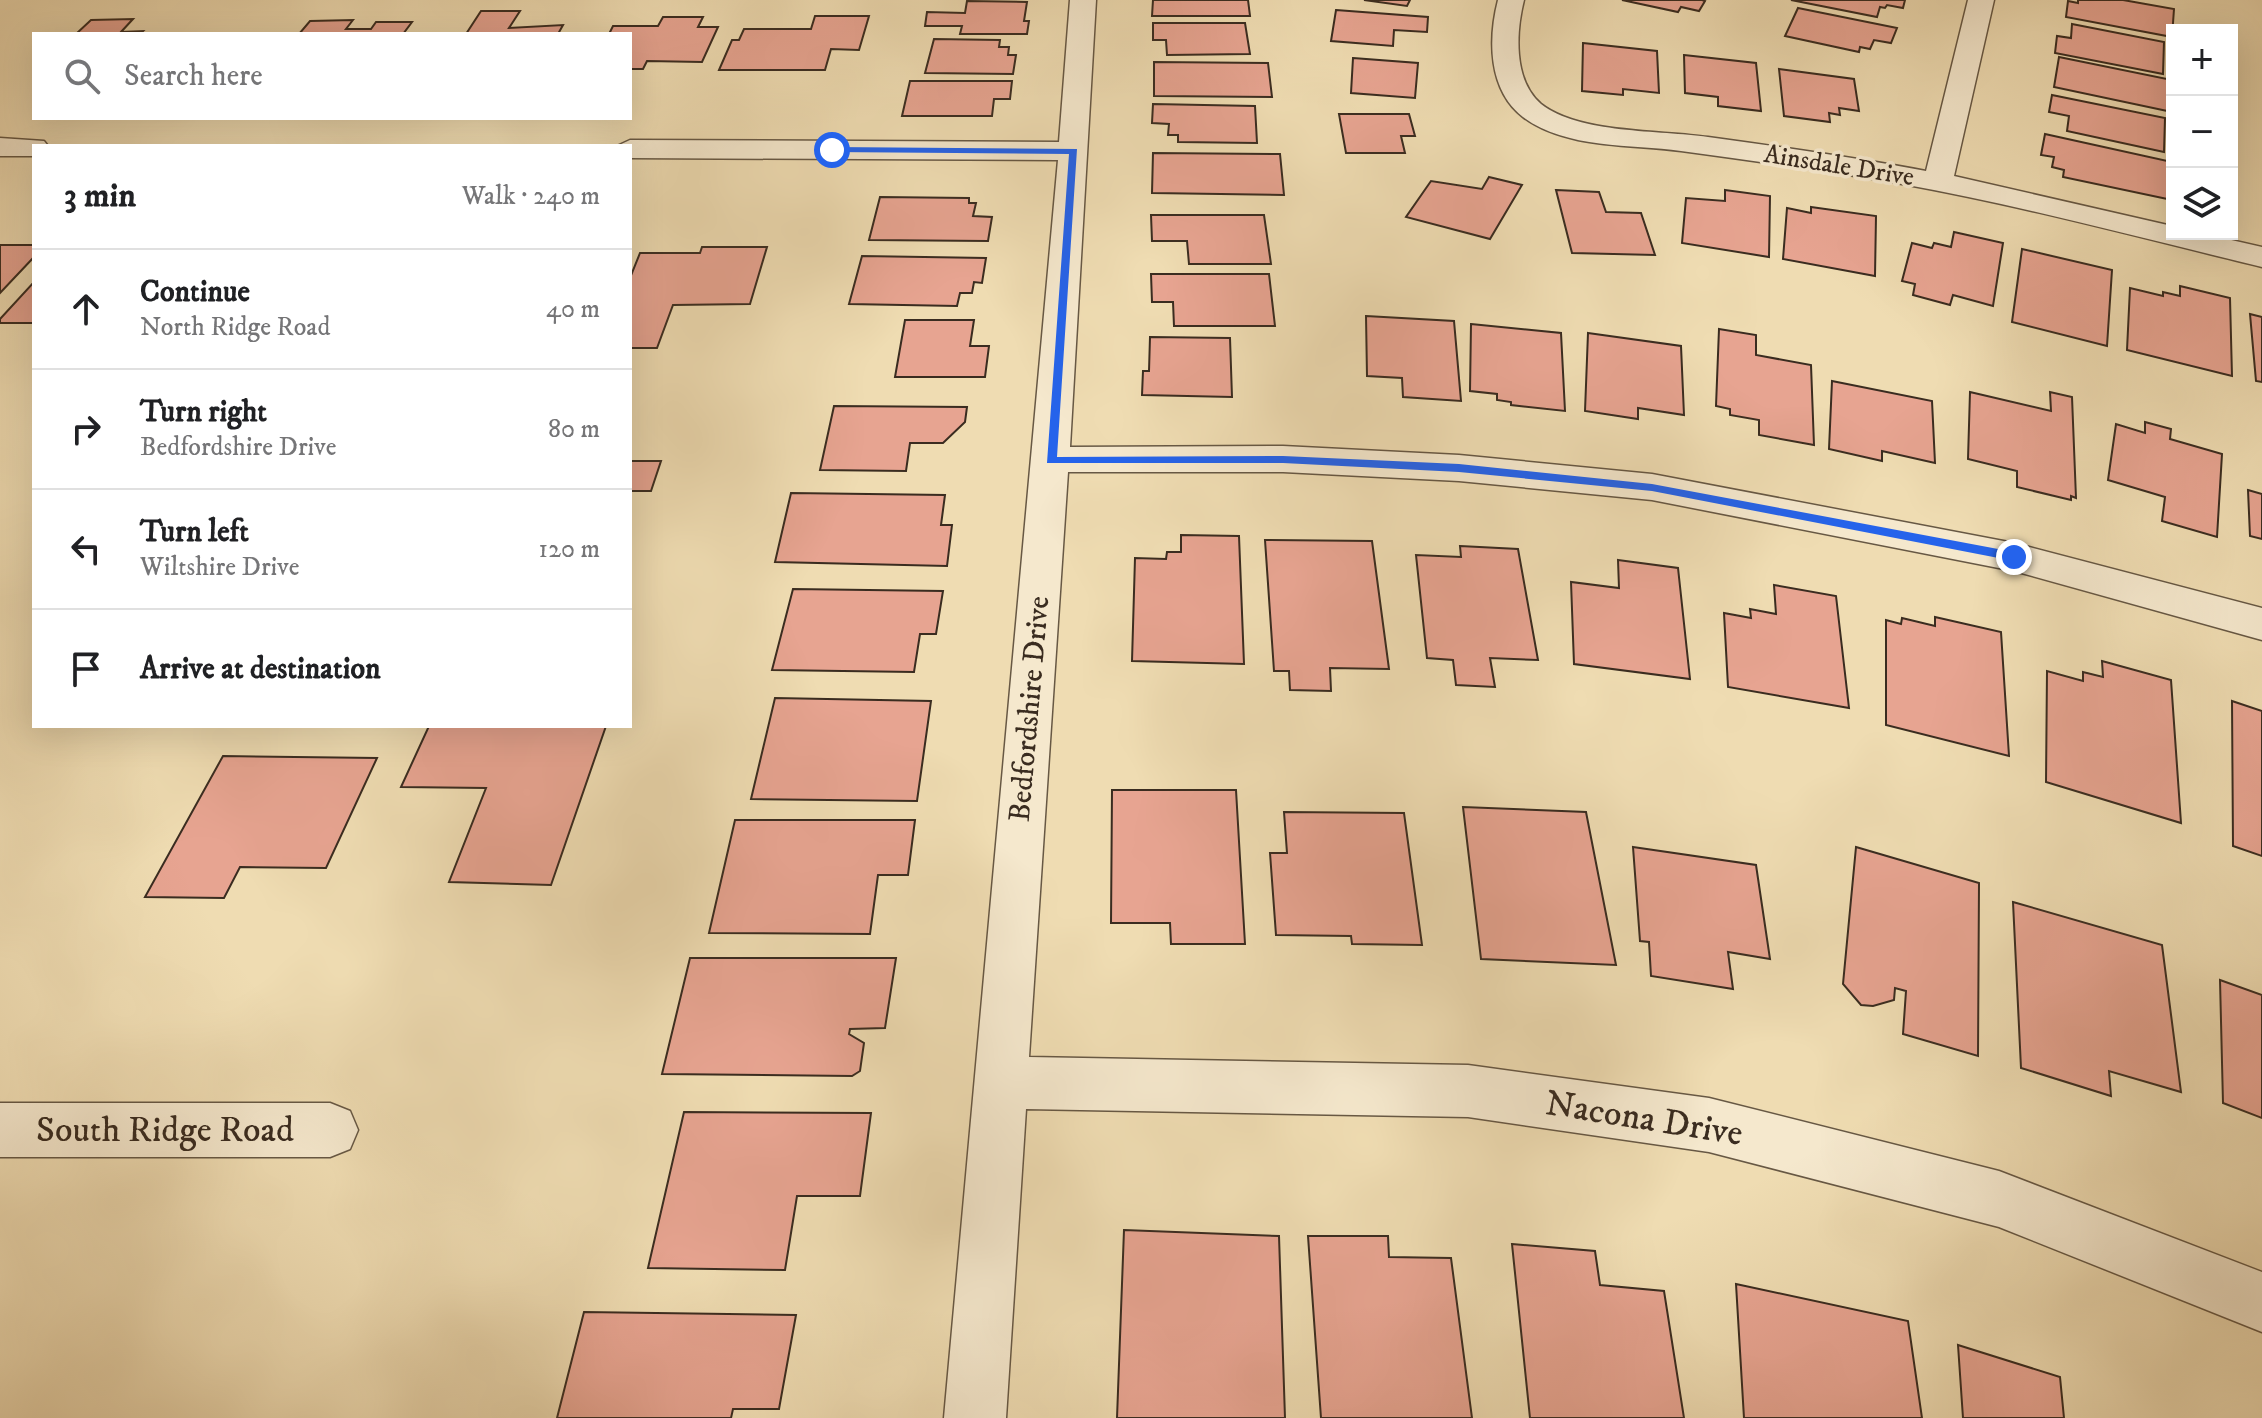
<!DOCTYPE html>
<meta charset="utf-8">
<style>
body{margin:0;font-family:"IM FELL DW Pica",serif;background:#f2f2f2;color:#202124}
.controls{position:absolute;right:24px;top:24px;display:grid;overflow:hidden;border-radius:0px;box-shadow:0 8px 32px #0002}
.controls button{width:72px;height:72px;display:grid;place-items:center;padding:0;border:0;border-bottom:2px solid #e0e0e0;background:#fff;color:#202124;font:40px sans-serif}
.stop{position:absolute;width:24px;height:24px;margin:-18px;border:6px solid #2563eb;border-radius:50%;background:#fff}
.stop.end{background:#2563eb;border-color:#fff;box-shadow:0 2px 8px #0008}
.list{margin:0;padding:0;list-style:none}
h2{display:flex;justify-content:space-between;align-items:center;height:104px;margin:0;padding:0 32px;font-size:34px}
h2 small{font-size:26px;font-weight:400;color:#757577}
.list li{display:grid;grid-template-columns:52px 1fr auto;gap:24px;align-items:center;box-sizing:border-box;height:120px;padding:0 32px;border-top:2px solid #e0e0e0}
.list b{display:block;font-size:30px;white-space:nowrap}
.list p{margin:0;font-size:26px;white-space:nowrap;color:#757577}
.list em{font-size:26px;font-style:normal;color:#757577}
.icon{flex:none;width:44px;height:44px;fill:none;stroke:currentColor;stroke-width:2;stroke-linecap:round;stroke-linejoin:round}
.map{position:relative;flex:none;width:2262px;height:1418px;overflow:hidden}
.search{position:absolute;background:#fff;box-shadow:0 8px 32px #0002;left:32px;top:32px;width:600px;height:88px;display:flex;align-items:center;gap:20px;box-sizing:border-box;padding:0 28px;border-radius:0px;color:#757577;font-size:30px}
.panel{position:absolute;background:#fff;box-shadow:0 8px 32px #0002;left:32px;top:144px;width:600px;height:584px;border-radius:0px}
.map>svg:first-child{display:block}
</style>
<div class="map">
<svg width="2262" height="1418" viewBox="0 0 2262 1418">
<rect width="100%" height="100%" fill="#efdcb2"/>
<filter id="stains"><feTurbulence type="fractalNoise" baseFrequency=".0025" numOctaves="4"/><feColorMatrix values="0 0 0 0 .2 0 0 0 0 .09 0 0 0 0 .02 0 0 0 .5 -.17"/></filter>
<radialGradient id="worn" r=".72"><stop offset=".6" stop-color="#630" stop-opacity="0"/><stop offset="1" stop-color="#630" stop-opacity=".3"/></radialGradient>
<g fill="#e7a491" stroke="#3a2c20" stroke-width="2">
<polygon points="1153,0 1248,0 1250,16 1152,16"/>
<polygon points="1364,0 1410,0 1407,6"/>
<polygon points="1622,0 1702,0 1705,1 1699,11 1681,7 1678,12"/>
<polygon points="1791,0 1905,0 1903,8 1887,5 1885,8 1880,7 1877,17"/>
<polygon points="2078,0 2123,0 2174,9 2172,37 2066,17 2068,1 2078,3"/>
<polygon points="967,1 1027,2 1024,21 1029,21 1027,34 960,34 962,26 925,26 927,12 965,13"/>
<polygon points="1798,8 1897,28 1891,43 1874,40 1870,49 1860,47 1859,52 1785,36"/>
<polygon points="1336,10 1428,17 1427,32 1394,30 1393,46 1331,41"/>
<polygon points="481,11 520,11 509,28 563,25 558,34 466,34"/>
<polygon points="815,16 869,16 859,50 831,49 825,70 719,70 732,40 739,40 744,29 811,29"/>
<polygon points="663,17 703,17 698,27 718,27 702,62 647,61 643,69 630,69 630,34 609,34 613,26 658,26"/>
<polygon points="133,19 121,32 143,31 140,34 76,34 91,20"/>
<polygon points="353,20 346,29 371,29 376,22 412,22 403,34 299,34 310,21"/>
<polygon points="1153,23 1245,23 1250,54 1167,55 1166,40 1153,40"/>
<polygon points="2072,24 2164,42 2163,74 2055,53 2057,36 2071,38"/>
<polygon points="934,39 1000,40 999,47 1009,47 1008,55 1016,55 1013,74 925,73"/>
<polygon points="1583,43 1657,51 1659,93 1623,89 1623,95 1582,91"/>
<polygon points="1684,55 1756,63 1761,111 1718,106 1718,97 1685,93"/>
<polygon points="2059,57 2172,80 2172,112 2054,87"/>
<polygon points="1353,58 1418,63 1415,98 1351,93"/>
<polygon points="1154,62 1268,63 1272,97 1154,96"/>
<polygon points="1779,69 1854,79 1859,111 1839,108 1840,115 1829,113 1830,122 1784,116"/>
<polygon points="910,81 1012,81 1010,99 994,99 992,116 902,116"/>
<polygon points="2052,95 2165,118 2164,152 2067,131 2069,116 2049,112"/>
<polygon points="1153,104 1255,106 1257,143 1178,142 1178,135 1168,135 1169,124 1152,123"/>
<polygon points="1339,114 1409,114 1415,136 1401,136 1405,153 1346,153"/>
<polygon points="2045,134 2172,162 2172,200 2063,177 2064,170 2052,167 2054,157 2041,155"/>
<polygon points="1153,153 1280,154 1284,195 1152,193"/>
<polygon points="1489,177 1522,185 1490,239 1406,217 1431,181 1482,189"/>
<polygon points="1556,190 1599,192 1606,212 1641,213 1655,255 1572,253"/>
<polygon points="1725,190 1770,196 1769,257 1682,243 1686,198 1725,201"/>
<polygon points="880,197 969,198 969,203 976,203 973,216 992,217 988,241 869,240"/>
<polygon points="1811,207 1876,216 1875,276 1783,259 1787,208 1811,213"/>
<polygon points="1151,215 1264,215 1271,264 1189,264 1187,241 1152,241"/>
<polygon points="1954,232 2003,243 1993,306 1953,295 1950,305 1913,295 1915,284 1902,281 1912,243 1932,248 1934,243 1951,247"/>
<polygon points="0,245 34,245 34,257 0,293"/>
<polygon points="702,247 767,247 750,304 673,305 657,348 630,348 630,278 640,253 700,253"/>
<polygon points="2022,249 2112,270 2107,346 2012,322"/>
<polygon points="862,256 986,258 982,283 974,282 972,293 960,293 957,306 849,304"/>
<polygon points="1151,274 1269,274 1275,326 1174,326 1173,302 1152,302"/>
<polygon points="34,282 34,323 0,323 0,319"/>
<polygon points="2180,286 2230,298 2232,376 2127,350 2130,288 2163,296 2163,292 2180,296"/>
<polygon points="2250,314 2262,317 2262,382 2256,381"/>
<polygon points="1366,316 1454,321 1461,401 1403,397 1402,378 1367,376"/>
<polygon points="905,320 974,320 970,346 989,346 985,377 895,377"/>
<polygon points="1471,324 1561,333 1565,411 1511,405 1511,402 1497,400 1497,394 1470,391"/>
<polygon points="1719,329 1756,335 1756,355 1811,365 1814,445 1759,435 1759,420 1730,415 1730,409 1716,406"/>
<polygon points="1588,333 1681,346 1684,415 1638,408 1638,419 1585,411"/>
<polygon points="1150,337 1230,338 1232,397 1142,395 1143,371 1149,371"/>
<polygon points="1832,381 1932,401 1935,463 1882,451 1882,461 1829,449"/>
<polygon points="1970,392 2051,411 2050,392 2072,397 2076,498 2071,496 2071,500 2017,487 2017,471 1968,459"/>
<polygon points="834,406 967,407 965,422 943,443 910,443 906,471 820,470"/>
<polygon points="2145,422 2171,429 2170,439 2222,454 2217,537 2162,521 2165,497 2108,480 2116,424 2145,433"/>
<polygon points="630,461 661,461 651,491 630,491"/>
<polygon points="2248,490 2262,494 2262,539 2250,536"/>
<polygon points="791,493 945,495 941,525 952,525 947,566 775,562"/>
<polygon points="1181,535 1239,536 1244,664 1132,661 1135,558 1166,559 1167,552 1181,552"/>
<polygon points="1265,540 1372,541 1389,669 1330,668 1331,691 1290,690 1289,671 1274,671"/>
<polygon points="1460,546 1518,549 1538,660 1490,658 1495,687 1456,685 1453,660 1427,658 1416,555 1461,557"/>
<polygon points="1618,560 1678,568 1690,679 1574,664 1571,582 1619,588"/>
<polygon points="1774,585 1836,596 1849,708 1728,687 1724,613 1751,618 1750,609 1776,614"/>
<polygon points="793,589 943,591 936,634 920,634 914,672 772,670"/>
<polygon points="1935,617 2001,632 2009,756 1886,725 1886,620 1901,624 1902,618 1935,626"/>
<polygon points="2102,661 2171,680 2181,823 2046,782 2047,671 2083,681 2083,672 2103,677"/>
<polygon points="775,698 931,701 917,801 751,799"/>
<polygon points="2232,701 2262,711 2262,856 2233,846"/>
<polygon points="429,726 606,726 551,885 449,882 486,788 401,787"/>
<polygon points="223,756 377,758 326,868 240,867 224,898 145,897"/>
<polygon points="1112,790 1236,790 1245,944 1171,944 1170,923 1111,923"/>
<polygon points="1463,807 1586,812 1616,965 1481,959"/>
<polygon points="1284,812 1404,813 1422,945 1352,944 1351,936 1276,935 1270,853 1287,853"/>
<polygon points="735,820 915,820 908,875 878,875 870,934 709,933"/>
<polygon points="1633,847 1756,865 1770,959 1728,952 1733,989 1651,976 1649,942 1640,941"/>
<polygon points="1856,847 1979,883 1978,1056 1903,1034 1906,991 1895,988 1894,1000 1873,1006 1861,1005 1843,984"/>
<polygon points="2013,902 2162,945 2181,1092 2109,1071 2111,1096 2021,1068"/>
<polygon points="690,958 896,958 885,1028 850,1029 849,1034 864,1043 860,1071 852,1076 662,1074"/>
<polygon points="2220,980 2262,995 2262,1118 2223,1103"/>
<polygon points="684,1112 871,1113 860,1196 797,1196 785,1270 648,1268"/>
<polygon points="1124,1230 1279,1236 1285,1418 1117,1418"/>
<polygon points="1308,1236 1388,1236 1389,1257 1451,1258 1472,1418 1321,1418"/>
<polygon points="1512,1244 1595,1251 1600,1285 1664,1291 1684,1418 1530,1418"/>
<polygon points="1736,1284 1908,1321 1922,1418 1744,1418"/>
<polygon points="584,1312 796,1315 779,1409 733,1409 731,1418 557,1418"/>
<polygon points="1958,1345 2060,1377 2064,1418 1963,1418"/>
</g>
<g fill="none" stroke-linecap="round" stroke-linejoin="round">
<g stroke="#675844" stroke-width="3">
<g id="street">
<polygon points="1070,0 1096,0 1070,447 1283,446 1459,455 1652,474 2014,543 2262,608 2262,640 2014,571 1652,500 1459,481 1283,472 1068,472 1029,1057 1468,1065 1709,1098 1999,1171 2262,1272 2262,1332 1999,1227 1709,1152 1468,1117 1026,1109 1006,1418 944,1418 1058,160 630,158 630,146 617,146 630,140 1059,142"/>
<path d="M1498 0H1524C1516 32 1513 80 1541 104 1579 134 1660 130 1708 137 1781 147 1853 157 1926 171L1968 0H1994L1954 176 2172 226V234H2205L2262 247V267C2142 238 2024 206 1902 184 1829 171 1755 161 1681 151 1631 144 1565 149 1523 117 1488 90 1488 39 1498 0Z"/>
<polygon points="0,138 44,141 48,146 34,146 34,156 0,156"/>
<polygon points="0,1103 330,1103 350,1111 358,1130 350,1149 330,1157 0,1157"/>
</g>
</g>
<use href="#street" fill="#f5e8cd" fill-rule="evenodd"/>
</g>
<polygon fill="#2563eb" points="832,147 1077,149 1057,457 1283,456 1459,464 1652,484 2014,552 2020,557 2014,561 1652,491 1459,472 1283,463 1047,463 1069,154 829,152"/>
<g text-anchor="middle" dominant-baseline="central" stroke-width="7" stroke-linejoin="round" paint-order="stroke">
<g font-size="26" fill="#3a2c20" stroke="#f5e8cd">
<text transform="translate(1839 166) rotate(9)">Ainsdale Drive</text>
</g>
<g font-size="30" fill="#3a2c20" stroke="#f5e8cd">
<text transform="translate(1030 709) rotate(-85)">Bedfordshire Drive</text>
</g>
<g font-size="36" fill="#3a2c20" stroke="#f5e8cd">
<text transform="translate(1644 1119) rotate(9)">Nacona Drive</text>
<text x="165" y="1130">South Ridge Road</text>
</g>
</g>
<rect width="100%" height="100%" filter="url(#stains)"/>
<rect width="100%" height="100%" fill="url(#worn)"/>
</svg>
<div class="controls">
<button>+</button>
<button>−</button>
<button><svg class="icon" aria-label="layers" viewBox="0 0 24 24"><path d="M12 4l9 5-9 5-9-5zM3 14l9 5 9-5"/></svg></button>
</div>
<div class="stop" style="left:832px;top:150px"></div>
<div class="stop end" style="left:2014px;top:557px"></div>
<div class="search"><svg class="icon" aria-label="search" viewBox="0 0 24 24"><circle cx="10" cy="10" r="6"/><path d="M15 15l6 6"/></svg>Search here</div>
<section class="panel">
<h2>3 min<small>Walk · 240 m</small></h2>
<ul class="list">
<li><svg class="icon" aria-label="ahead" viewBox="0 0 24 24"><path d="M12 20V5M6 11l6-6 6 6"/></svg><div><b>Continue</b><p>North Ridge Road</p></div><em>40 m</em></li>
<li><svg class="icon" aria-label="right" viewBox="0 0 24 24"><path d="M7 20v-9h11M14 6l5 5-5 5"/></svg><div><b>Turn right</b><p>Bedfordshire Drive</p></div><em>80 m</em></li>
<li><svg class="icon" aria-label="left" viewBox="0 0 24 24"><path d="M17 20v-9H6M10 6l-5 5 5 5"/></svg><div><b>Turn left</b><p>Wiltshire Drive</p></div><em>120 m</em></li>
<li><svg class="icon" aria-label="arrive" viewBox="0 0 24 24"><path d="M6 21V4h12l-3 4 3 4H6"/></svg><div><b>Arrive at destination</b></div></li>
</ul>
</section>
</div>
